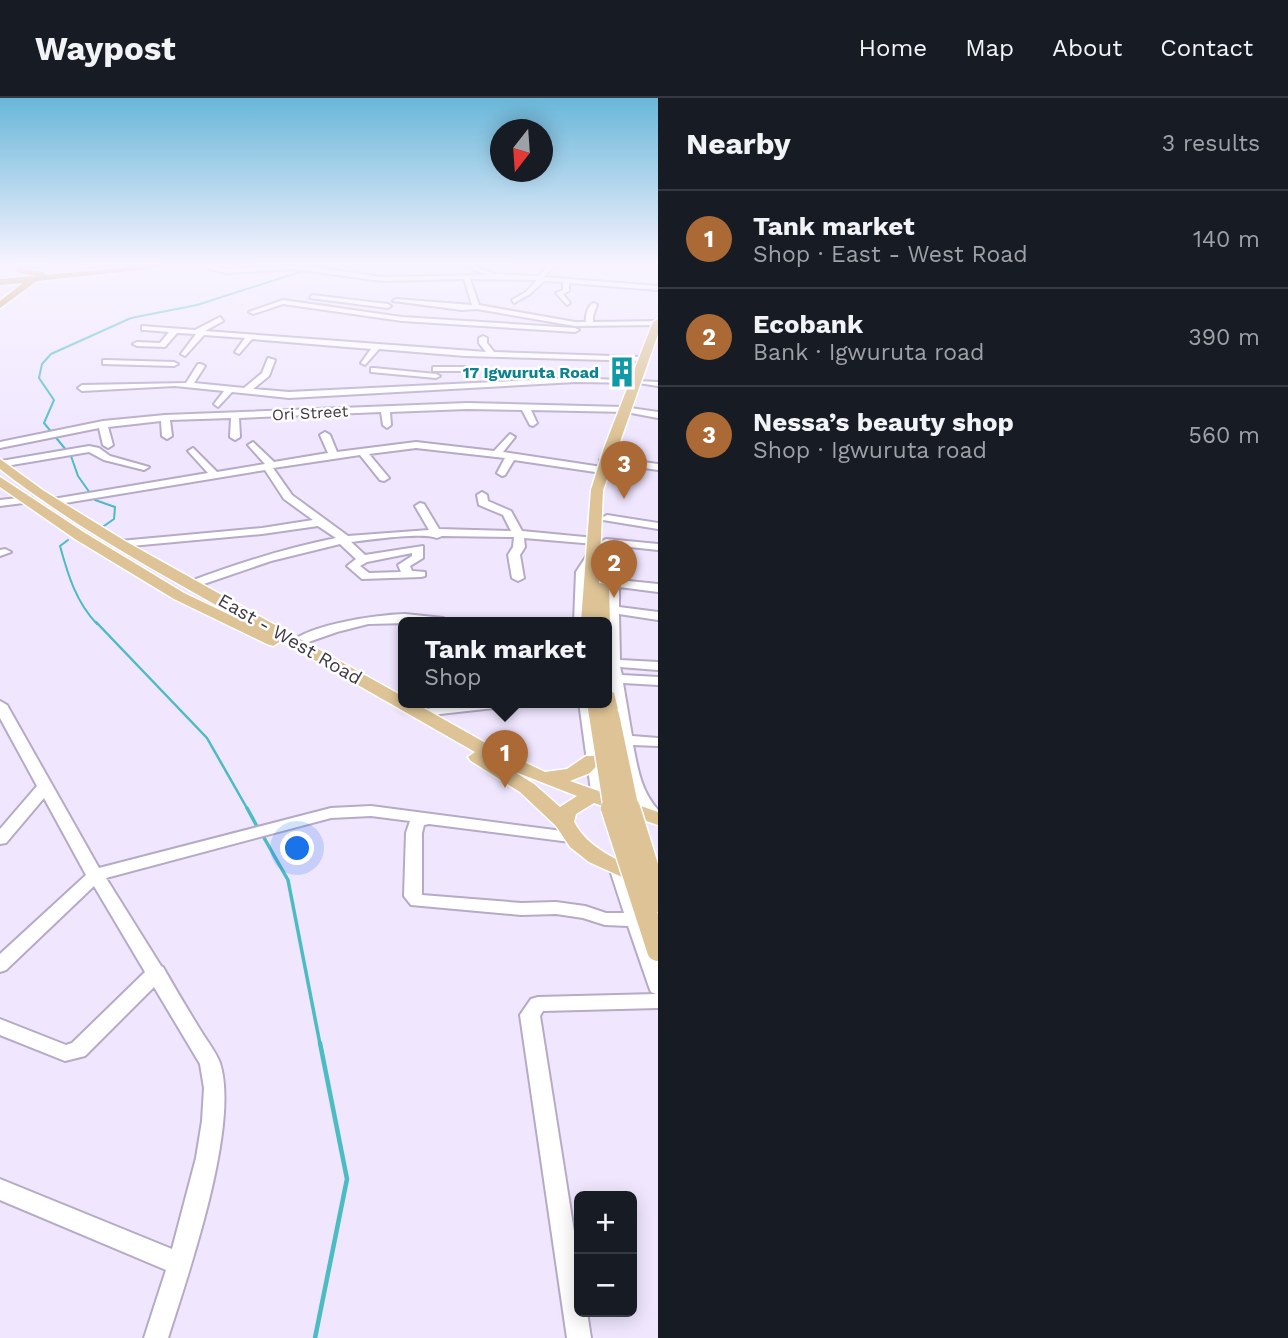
<!DOCTYPE html>
<meta charset="utf-8">
<style>
body{margin:0;font-family:"Work Sans",sans-serif;background:#242831;color:#f1f3f6}
.controls{position:absolute;right:21px;bottom:21px;display:grid;overflow:hidden;border-radius:10px;box-shadow:0 4px 18px #0003}
.controls button{width:63px;height:63px;display:grid;place-items:center;padding:0;border:0;border-bottom:2px solid #363941;background:#171b24;color:#f1f3f6;font:35px sans-serif}
.compass{position:absolute;left:490px;top:21px;width:63px;height:63px;border-radius:50%;background:#171b24;box-shadow:0 4px 18px #0003;rotate:197deg}
.you{position:absolute;left:298px;top:751px;width:24px;height:24px;margin:-18px;border:5px solid #fff;border-radius:50%;background:#1a73e8;box-shadow:0 0 0 10px #1a73e833}
.badge{display:grid;place-items:center;width:46px;height:46px;border-radius:50%;background:#ab6a35;color:#fff;font-size:23px;font-weight:700}
.pin{position:absolute;translate:-50% -58px;filter:drop-shadow(0 2px 4px #0008)}
.pin::after{content:'';position:absolute;top:37px;width:24px;height:21px;background:inherit;clip-path:polygon(0 0,100% 0,50% 100%)}
.popup{position:absolute;left:398px;top:519px;width:214px;height:91px;box-sizing:border-box;display:grid;place-content:center;border-radius:10px;background:#171b24;filter:drop-shadow(0 2px 5px #0005);font-size:23px;white-space:nowrap;color:#9ea1a6}
.popup b{font-size:26px;color:#f1f3f6}
.popup::after{content:'';position:absolute;left:50%;top:100%;margin-left:-14px;border:14px solid transparent;border-top-color:#171b24}
.list{margin:0;padding:0;list-style:none}
h2{display:flex;justify-content:space-between;align-items:center;height:91px;margin:0;padding:0 28px;font-size:30px}
h2 small{font-size:23px;font-weight:400;color:#9ea1a6}
.list li{display:grid;grid-template-columns:46px 1fr auto;gap:21px;align-items:center;box-sizing:border-box;height:98px;padding:0 28px;border-top:2px solid #363941}
.list b{display:block;font-size:26px;white-space:nowrap}
.list p{margin:0;font-size:23px;white-space:nowrap;color:#9ea1a6}
.list em{font-size:23px;font-style:normal;color:#9ea1a6}
.map{position:relative;flex:none;width:658px;height:1240px;overflow:hidden}
header{display:flex;align-items:center;gap:42px;box-sizing:border-box;height:98px;padding:0 35px;background:#171b24;border-bottom:2px solid #363941}
header strong{font-size:33px}
nav{display:flex;gap:38px;margin-inline-start:auto;font-size:24px}
main{display:flex}
aside{flex:1;background:#171b24}
.map>svg:first-child{display:block}
</style>
<header>
<strong>Waypost</strong>
<nav><a>Home</a><a>Map</a><a>About</a><a>Contact</a></nav>
</header>
<main>
<div class="map">
<svg width="658" height="1240" viewBox="0 0 658 1240">
<rect width="100%" height="100%" fill="#f0e7ff"/>
<g fill="none" stroke-linecap="round" stroke-linejoin="round">
<g stroke="#4bbbc4" stroke-width="2">
<polyline points="104,428 114,421 115,409 95,402 78,378 71,358 44,325 54,302 39,280 42,266 51,256 131,220 197,207 306,172"/>
<path d="M68 442 60 448C68 477 76 504 97 526"/>
</g>
<polyline stroke="#4bbbc4" stroke-width="2.5" points="96,524 207,640 248,712"/>
<g stroke="#4bbbc4" stroke-width="3.5">
<polyline points="247,710 259,732"/>
<polyline points="263,738 288,782 320,946"/>
</g>
<polyline stroke="#4bbbc4" stroke-width="4.5" points="315,1240 347,1081 320,945"/>
<polygon fill="#4bbbc4" fill-rule="evenodd" points="322,165 334,165 318,171 314,169"/>
<g stroke="#b6aac7" stroke-width="4">
<g id="minor">
<path d="M203 165 226 171 294 167 382 179 487 177 459 165H467L494 176 538 178 548 168 563 165 552 170 544 179 658 188V192L569 185V193L563 196 570 205 567 207 556 195 563 192V184L544 183 530 196 514 205 512 202 526 194 537 182 470 181 479 207 575 224H586C585 217 588 207 594 205L597 207 593 218V224L658 223V227L575 228 477 211 462 212 393 203 396 201 472 207 464 181 382 183 294 171 226 175 210 171Z"/>
<polygon points="531,165 537,165 538,167 533,168"/>
<polygon points="312,197 388,206 391,208 388,210 310,200"/>
<polygon points="283,202 402,219 575,230 579,232 575,234 402,223 283,206 253,216 249,214"/>
<polygon points="220,219 223,223 205,233 486,254 479,245 479,240 483,238 487,240 487,245 494,254 643,259 647,261 643,263 465,258 379,251 365,267 361,265 371,251 252,241 239,256 235,254 245,240 204,237 185,258 181,256 196,236 177,235 165,249 137,248 133,246 137,244 160,245 169,234 145,232 142,232 142,228 195,232"/>
<polygon points="268,260 275,262 269,278 253,291 289,294 576,280 658,284 658,288 638,285 576,284 289,300 232,294 218,309 214,306 224,293 175,288 82,293 78,290 82,287 186,285 198,266 201,266 205,268 194,285 244,290 262,275"/>
<polygon points="106,262 174,264 178,266 174,268 103,266 103,262"/>
<polygon points="436,269 466,269 470,271 466,273 433,273 433,269"/>
<polygon points="374,270 436,276 440,278 436,280 371,274 371,270"/>
<polygon points="467,305 623,309 658,314 658,320 626,314 531,312 537,325 533,328 530,327 522,312 467,311 390,314 391,327 387,330 383,327 381,314 239,320 240,339 235,342 230,339 231,320 170,322 172,338 167,341 162,338 161,323 108,329 113,347 108,350 103,347 99,330 0,350 0,344 103,323 165,317"/>
<path d="M325 334 330 337 337 354 416 344 494 353 510 336 515 339 503 354 602 369 607 372 602 375 514 362 505 377 502 378 497 375 505 360 416 350 369 356 389 380 384 383 380 382 360 357 273 370 292 397 348 438 429 432 415 408 420 405 424 406 439 431 511 433 503 417 479 407 477 397 482 394 487 397 488 403 511 413 522 433 595 440 600 443 595 446 524 440 525 449 520 457 524 480 518 483 512 480 508 457 513 449 514 439 442 438 437 440C421 434 370 442 351 444L365 457 423 448V460L410 468 412 473 425 474V478L421 479 362 481 347 468 356 461 340 446 271 463 192 490 186 486 188 484C236 466 286 450 336 440L318 428 262 436 120 449 114 446 120 443 262 430 313 422 284 401 265 372 53 407 48 404 53 401 208 375 188 353 193 350 217 374 265 366 248 347 253 344 274 364 328 355 320 337ZM412 455V458L398 467 401 474 369 475 360 468 367 464Z"/>
<polygon points="89,348 99,350 110,358 149,369 144,372 104,362 89,354 0,369 1,363"/>
<polygon points="605,359 658,366 658,372 602,364 600,362"/>
<polygon points="27,399 31,400 31,404 0,408 0,402"/>
<polygon points="607,417 658,425 658,431 603,422 602,420"/>
<polygon points="606,441 658,446 658,452 602,446 601,444"/>
<polygon points="5,451 11,454 0,458 0,452"/>
<polygon points="593,453 599,456 588,474 586,524 574,524 576,474 589,454"/>
<path d="M605 453 611 456 619 482 658 486V494L619 489V509L658 514V522L619 516 620 562 658 564V572L620 569 622 577 658 579V587L623 585 632 638 658 640V648L633 647C638 672 641 693 658 712V723H649L635 705 625 683 606 565 607 477 599 456Z"/>
<path d="M405 516 443 520 449 524 368 526 337 534 297 548 291 544C312 526 376 517 405 516Z"/>
<path d="M0 603 7 607 99 770 331 710 371 708 570 734 576 735 578 739 576 743 570 744 429 726 424 727 422 735V797L521 805 556 804 585 808 606 815H624L609 769 611 765H623L658 862V910L543 913 540 918 579 1165V1214H587L591 1240H567L520 917 531 901 538 899 656 896 651 894 649 889 628 828 605 827 583 820 556 816 521 817 411 807 404 798 406 735 410 723 371 718 331 720 106 780 161 868 163 869C175 890 188 912 201 933 207 943 216 954 220 965 240 1027 188 1177 168 1240H144L166 1172 0 1102V1081L172 1151 196 1060 202 1023 204 990 200 966 154 889 85 958 65 963 0 937V921L66 947 72 945 145 874 94 788 6 872 0 874V856L86 777 44 700 6 745 0 746V731L37 688 0 620Z"/>
<polygon points="472,604 520,604 513,608 440,616 422,621 415,617 417,614 438,608"/>
<polygon points="579,604 593,604 608,700 600,705 592,700"/>
</g>
</g>
<g stroke="#fff" stroke-width="3">
<g id="major">
<polygon points="658,221 658,236 603,392 599,485 607,486 609,489 610,524 606,528 606,524 581,524 591,392 604,350 653,224"/>
<path d="M0 361 44 393 125 443 404 599V604H413L491 648 545 674 567 671 586 658H600L602 662 590 675 570 683 658 714V727L594 705 576 716 574 724C589 752 621 764 649 775L652 780 649 785 642 787 635 785 589 764 570 749 556 728 520 694 471 663 468 659 475 654 281 543 273 548 267 546 174 501 75 441 0 389V379L85 435 184 495 253 528C167 479 78 432 0 371ZM513 673 577 698 560 709 534 686Z"/>
<polygon points="606,590 614,595 618,611 609,616 603,615 599,604 606,604"/>
</g>
</g>
<g stroke="#fff" stroke-width="4">
<polygon id="highway" points="10,165 19,165 25,171 44,174 45,177 174,165 204,165 37,183 0,210 0,203 23,185 0,187 0,181 36,178 19,175"/>
</g>
<use href="#minor" fill="#fff" fill-rule="evenodd"/>
<use href="#major" fill="#ddc395" fill-rule="evenodd"/>
<use href="#highway" fill="#c69b4f" fill-rule="evenodd"/>
<g stroke="#fff" stroke-width="21" stroke-linecap="butt">
<g id="major-bridge-far1">
<polyline points="597,610 613,712"/>
<polyline points="610,617 630,712"/>
</g>
</g>
<g stroke="#fff" stroke-width="25" stroke-linecap="butt">
<g id="major-bridge">
<polyline points="612,710 658,852"/>
<polyline points="629,710 658,803"/>
</g>
</g>
<use href="#major-bridge-far1" stroke="#ddc395" stroke-width="18"/>
<use href="#major-bridge" stroke="#ddc395" stroke-width="22"/>
</g>
<linearGradient id="sky" x2="0" y2="1"><stop stop-color="#69b7da"/><stop offset="0.49" stop-color="#f8f4ff"/><stop offset="1" stop-color="#f8f4ff" stop-opacity="0"/></linearGradient>
<rect width="658" height="339" fill="url(#sky)"/>
<defs>
<g id="building-bare" transform="scale(2.415)"><path d="M-4-6H4V6H1V3H-1V6H-4ZM-2.5-4.3h1.7v1.8h-1.7ZM.8-4.3h1.7v1.8H.8ZM-2.5-1h1.7V.8h-1.7ZM.8-1h1.7V.8H.8Z" fill="#0f9aa8" stroke="#fff" stroke-width="2.5" paint-order="stroke"/></g>
</defs>
<g fill-rule="evenodd">
<use href="#building-bare" x="622" y="274"/>
</g>
<g text-anchor="middle" dominant-baseline="central" stroke-width="5" stroke-linejoin="round" paint-order="stroke">
<g font-size="16" font-weight="bold" fill="#0d838f" stroke="#fff" text-anchor="end">
<text x="599" y="274">17 Igwuruta Road</text>
</g>
<g font-size="16" fill="#3e3945" stroke="#fff">
<text transform="translate(310 315) rotate(-3)">Ori Street</text>
</g>
<g font-size="19" fill="#3e3945" stroke="#fff">
<text transform="translate(290 541) rotate(30)">East - West Road</text>
</g>
</g>
</svg>
<div class="controls">
<button>+</button>
<button>−</button>
</div>
<svg class="compass" viewBox="-18 -18 36 36"><path d="M0-13l5 13h-10z" fill="#e53935"/><path d="M0 13l5-13h-10z" fill="#9ea1a6"/></svg>
<div class="you"></div>
<div class="pin badge" style="left:505px;top:690px">1</div>
<div class="popup"><b>Tank market</b>Shop</div>
<div class="pin badge" style="left:614px;top:500px">2</div>
<div class="pin badge" style="left:624px;top:401px">3</div>
</div>
<aside>
<h2>Nearby<small>3 results</small></h2>
<ul class="list">
<li><span class="badge">1</span><div><b>Tank market</b><p>Shop · East - West Road</p></div><em>140 m</em></li>
<li><span class="badge">2</span><div><b>Ecobank</b><p>Bank · Igwuruta road</p></div><em>390 m</em></li>
<li><span class="badge">3</span><div><b>Nessa’s beauty shop</b><p>Shop · Igwuruta road</p></div><em>560 m</em></li>
</ul>
</aside>
</main>
